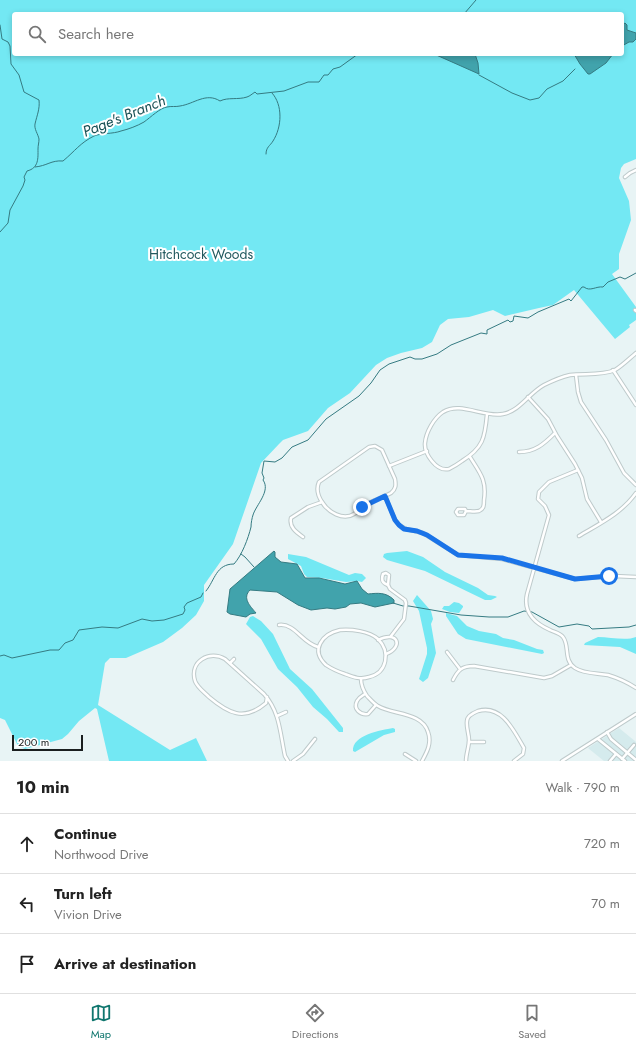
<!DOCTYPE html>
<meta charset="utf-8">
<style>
body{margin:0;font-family:Jost,sans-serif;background:#f2f2f2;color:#222}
.scale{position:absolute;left:12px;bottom:10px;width:71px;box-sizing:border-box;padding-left:4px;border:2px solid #1a1f1f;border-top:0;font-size:11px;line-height:14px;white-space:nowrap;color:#1a1f1f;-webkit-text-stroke:3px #fff;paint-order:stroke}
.stop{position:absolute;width:12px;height:12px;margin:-9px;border:3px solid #1a73e8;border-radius:50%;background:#fff}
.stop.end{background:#1a73e8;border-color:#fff;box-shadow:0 1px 4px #0008}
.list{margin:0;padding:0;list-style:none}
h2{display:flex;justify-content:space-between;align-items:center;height:52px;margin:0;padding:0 16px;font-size:17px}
h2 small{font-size:13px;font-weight:400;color:#767676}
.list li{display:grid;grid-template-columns:26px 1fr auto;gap:12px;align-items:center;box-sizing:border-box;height:60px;padding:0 16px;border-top:1px solid #e0e0e0}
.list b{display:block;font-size:15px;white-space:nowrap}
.list p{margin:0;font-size:13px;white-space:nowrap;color:#767676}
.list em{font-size:13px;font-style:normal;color:#767676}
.icon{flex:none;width:22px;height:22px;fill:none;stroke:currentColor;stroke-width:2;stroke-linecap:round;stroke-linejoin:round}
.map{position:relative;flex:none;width:636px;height:761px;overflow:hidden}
.search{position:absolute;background:#fff;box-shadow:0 2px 6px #0003;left:12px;right:12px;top:12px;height:44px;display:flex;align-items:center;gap:10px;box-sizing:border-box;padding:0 14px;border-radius:4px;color:#767676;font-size:15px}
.sheet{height:232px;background:#fff}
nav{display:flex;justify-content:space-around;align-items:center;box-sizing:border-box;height:56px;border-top:1px solid #e0e0e0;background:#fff;font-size:11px;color:#767676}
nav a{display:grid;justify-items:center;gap:2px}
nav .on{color:#0f766e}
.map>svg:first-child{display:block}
</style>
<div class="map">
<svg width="636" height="761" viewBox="0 0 636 761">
<rect width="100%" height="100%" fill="#e8f4f5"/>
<polygon fill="#d5ebed" points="619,728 636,742 636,761 604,761 588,748"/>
<g fill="#73e8f3" fill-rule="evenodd">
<path d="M0 0H636V159L624 164 621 168 619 178 629 201 631 220 619 254V269L612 274 636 307V320L629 325 630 327 615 339 574 290 553 305 539 308 505 316 493 310 469 317 448 319 440 325 432 342 422 348 401 353 387 358 376 365 350 393 328 408 308 431 283 440 279 444 261 463 233 544 204 585V601L196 615 182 628 163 642 126 658H110L105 663 98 705 170 750 196 738 207 761H109L97 709 95 708 79 721 68 734 62 739 25 749 18 746 5 720 0 718ZM14 14H622V54H14Z"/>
<polygon points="407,551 423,557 445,572 478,588 488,595 495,596 497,597 491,600 485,600 425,571 387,560 383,557 384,554 387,553"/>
<polygon points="288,554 306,557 349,575 355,573 362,574 366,578 362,582 357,581 346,582 322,578 307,577 304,574 301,566 288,559"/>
<polygon points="417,595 431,611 433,619 431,624 436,653 428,678 423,682 419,679 420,676 427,654 427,648 419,611 413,601"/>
<polygon points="454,602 459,603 463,606 463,607 459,613 450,612 442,609 444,606 449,606"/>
<polygon points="446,613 457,616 467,626 479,631 496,634 503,638 514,640 537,649 543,650 544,653 542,654 466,639 458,634 446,616"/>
<polygon points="253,616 261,621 273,634 290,669 312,689 343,728 343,732 339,732 327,719 313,707 297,687 278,669 261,639 246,624 250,617"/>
<path d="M598 637C610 637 626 641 636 637V654L620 647 584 645 585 643Z"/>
<path d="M393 728 395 729V732L384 735 355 752 353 751C352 735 381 730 393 728Z"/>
</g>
<g fill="#41a3ac" stroke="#357b82">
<polygon points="625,23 627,25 627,30 636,33 636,39 633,42 629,42 622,46 622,25"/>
<polygon points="434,54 475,54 478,63 479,74"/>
<polygon points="574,54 613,54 606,63 590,74 588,74 580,64"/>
<path d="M274 551 275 552V557L281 562 297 564 305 578H319L345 584 357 581 362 589 368 594C378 593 386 592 394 600V603L375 607 361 603 350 604 346 607 335 609 327 608 311 610 298 605 277 592 250 590C242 598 250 606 256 613L250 614 246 617 230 614 227 612 230 589Z"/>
</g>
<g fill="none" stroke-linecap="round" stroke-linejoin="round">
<g stroke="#357b82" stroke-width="1">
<polyline points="464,14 476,0"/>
<path d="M0 25 2 39 8 42 10 46 11 64 19 75 24 92 39 100C40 109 37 115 35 124 34 129 38 134 39 139 39 143 38 145 38 149 38 158 39 168 27 171L24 177 25 180 23 186 10 210 8 223 0 232"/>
<polyline points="479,75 512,93 530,100 539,98 547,89 563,81 575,69"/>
<path d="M266 154C266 147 270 146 273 141 282 127 283 105 272 93"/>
<path d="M35 167C47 166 51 160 63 161 75 151 80 143 94 136 101 133 113 134 121 131 129 129 137 126 144 122 151 117 160 108 167 107 171 106 176 107 180 106 194 104 206 92 220 101 228 97 238 100 247 97 250 96 252 94 255 92L257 94 284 91 308 82H319L324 75H328L333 69 340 67 358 54"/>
<polyline points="241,554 245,557 254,567"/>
<path d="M206 591C215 580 216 564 234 564 242 555 248 539 251 527 251 523 252 518 253 515 256 505 271 491 263 480L264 478 262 473 264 461 275 462 282 458 292 447 308 440 326 419 359 396 371 383 380 370 389 364 410 357 415 359H422L437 354 451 345 481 333 487 334V330L508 320 510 322 513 321 514 316 528 318 538 312 569 299 571 301 582 287H584C590 292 596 286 603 287L608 282 620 277 625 279 636 273"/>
<polyline points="393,603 403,606 409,606 461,615 489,617 508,617 524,611 532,612 559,627 577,624 589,626 592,629 629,627 636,625"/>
<polyline points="0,656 4,655 12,658 50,650 59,650 65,643 73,640 79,630 102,627 118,628 142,619 152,621 164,620 183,614 185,610 184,607 187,603 201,597 203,593"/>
</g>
<g stroke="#becacb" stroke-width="4.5">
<g id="minor">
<polyline points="625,177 630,173 636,170"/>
<polyline points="635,310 636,311"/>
<polyline points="613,370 636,405"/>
<polyline points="576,375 578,392 581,402 606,440 624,473 636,485"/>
<polyline points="528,397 548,419 557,436 575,464 582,478 587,499 601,522"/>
<path d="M487 414C485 438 483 448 462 461 458 464 453 467 449 469 436 472 424 453 425 443 426 432 434 418 443 412 461 401 483 418 503 414 520 411 529 393 544 385 552 381 561 377 570 375 584 373 601 376 615 370 622 366 630 358 636 353"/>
<path d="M375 446 382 450 395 479C396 485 396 489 391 493 384 497 376 499 369 503 363 506 359 511 354 514 343 521 328 512 322 502 318 496 316 489 319 482L369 447Z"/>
<path d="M519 452C535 452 544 444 555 433"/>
<polyline points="389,466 427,451"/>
<path d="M578 470 549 482 539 492 538 499 545 506 549 515 527 594C523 612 534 623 550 630 554 632 560 633 563 637 570 646 563 660 575 668 584 674 597 673 608 675 618 678 627 682 636 688"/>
<polyline points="385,496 395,520 399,525 406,529 423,533 458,555 502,559 575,579 614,576 636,577"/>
<path d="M466 511 464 515H458L456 512 458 509H465L466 511C470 511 475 512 479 511 484 509 484 505 484 500 487 480 480 473 470 457"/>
<path d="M579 536C599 524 622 513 636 493"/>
<path d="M303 537C296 532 289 527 291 518L308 507 322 502"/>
<path d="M386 573 389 575 388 585C382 583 381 580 383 574Z"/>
<polyline points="388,585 390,589 405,600 406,603 404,619 391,636"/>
<path d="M279 625C295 623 302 643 318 647"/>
<path d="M340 630C351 629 369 631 378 639 391 652 387 673 369 677 360 680 353 677 345 674 339 672 332 669 326 665 310 650 322 634 340 630Z"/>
<path d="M378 640C398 630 404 647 386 654"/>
<polyline points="447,652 460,669"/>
<polyline points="230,663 234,659"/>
<path d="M361 679C361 685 363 690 367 696 370 699 374 704 378 706 393 715 422 712 428 732 432 743 427 752 422 761"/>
<path d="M453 680C458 670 462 666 474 666L544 678 552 676 571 665"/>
<path d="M365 694C362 696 359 697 357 701 353 709 360 715 368 714L376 705"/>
<path d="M267 697 266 703C244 722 228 713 209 697 204 692 197 687 195 681 189 661 210 650 225 659L264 694C280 712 280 733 285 756L288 761"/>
<polyline points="277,716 286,712"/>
<polyline points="607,732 611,739 636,760"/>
<polyline points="598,739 625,761"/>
<polyline points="469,742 484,742"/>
<polyline points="405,754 416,761"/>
<polyline points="622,759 634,745"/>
<polyline points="293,761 303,754 315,739"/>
<path d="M466 761C466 754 469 747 469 740 469 734 466 727 467 721 467 716 473 713 478 711 502 704 514 731 524 748L523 754 514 761"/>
<polyline points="562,761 636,714"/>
<polyline points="610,761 616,754"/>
</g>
</g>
<use href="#minor" stroke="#fff" stroke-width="2.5"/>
</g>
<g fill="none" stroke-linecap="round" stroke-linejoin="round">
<polyline stroke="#1a73e8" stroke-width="5" points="362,507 385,496 395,520 399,525 404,529 417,531 427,535 458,555 502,558 575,579 609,576"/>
</g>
<g text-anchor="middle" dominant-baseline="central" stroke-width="4" stroke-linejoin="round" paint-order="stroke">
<g font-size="14" fill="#22595e" stroke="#fff">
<text x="201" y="254">Hitchcock Woods</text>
</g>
<g font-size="15" font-style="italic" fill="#195156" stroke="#fff">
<text transform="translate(124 116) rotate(-22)">Page's Branch</text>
</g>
</g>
</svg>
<div class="scale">200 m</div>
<div class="stop" style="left:609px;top:576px"></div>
<div class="stop end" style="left:362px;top:507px"></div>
<div class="search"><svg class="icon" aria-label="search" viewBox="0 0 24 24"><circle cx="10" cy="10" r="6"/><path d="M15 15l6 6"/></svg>Search here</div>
</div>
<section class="sheet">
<h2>10 min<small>Walk · 790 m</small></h2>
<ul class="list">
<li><svg class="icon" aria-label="ahead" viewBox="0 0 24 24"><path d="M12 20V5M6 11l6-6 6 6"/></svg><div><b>Continue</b><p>Northwood Drive</p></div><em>720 m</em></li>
<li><svg class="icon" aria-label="left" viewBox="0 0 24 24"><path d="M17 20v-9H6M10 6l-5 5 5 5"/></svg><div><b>Turn left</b><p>Vivion Drive</p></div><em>70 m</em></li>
<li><svg class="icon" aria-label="arrive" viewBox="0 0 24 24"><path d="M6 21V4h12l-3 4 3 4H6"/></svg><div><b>Arrive at destination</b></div></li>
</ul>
</section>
<nav>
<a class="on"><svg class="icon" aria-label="map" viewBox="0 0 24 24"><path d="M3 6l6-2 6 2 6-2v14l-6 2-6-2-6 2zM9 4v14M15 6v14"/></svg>Map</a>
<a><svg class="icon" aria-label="directions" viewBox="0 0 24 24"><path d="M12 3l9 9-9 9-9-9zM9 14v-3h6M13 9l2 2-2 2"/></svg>Directions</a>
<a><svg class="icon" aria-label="saved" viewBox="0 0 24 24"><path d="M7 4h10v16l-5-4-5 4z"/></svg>Saved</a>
</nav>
